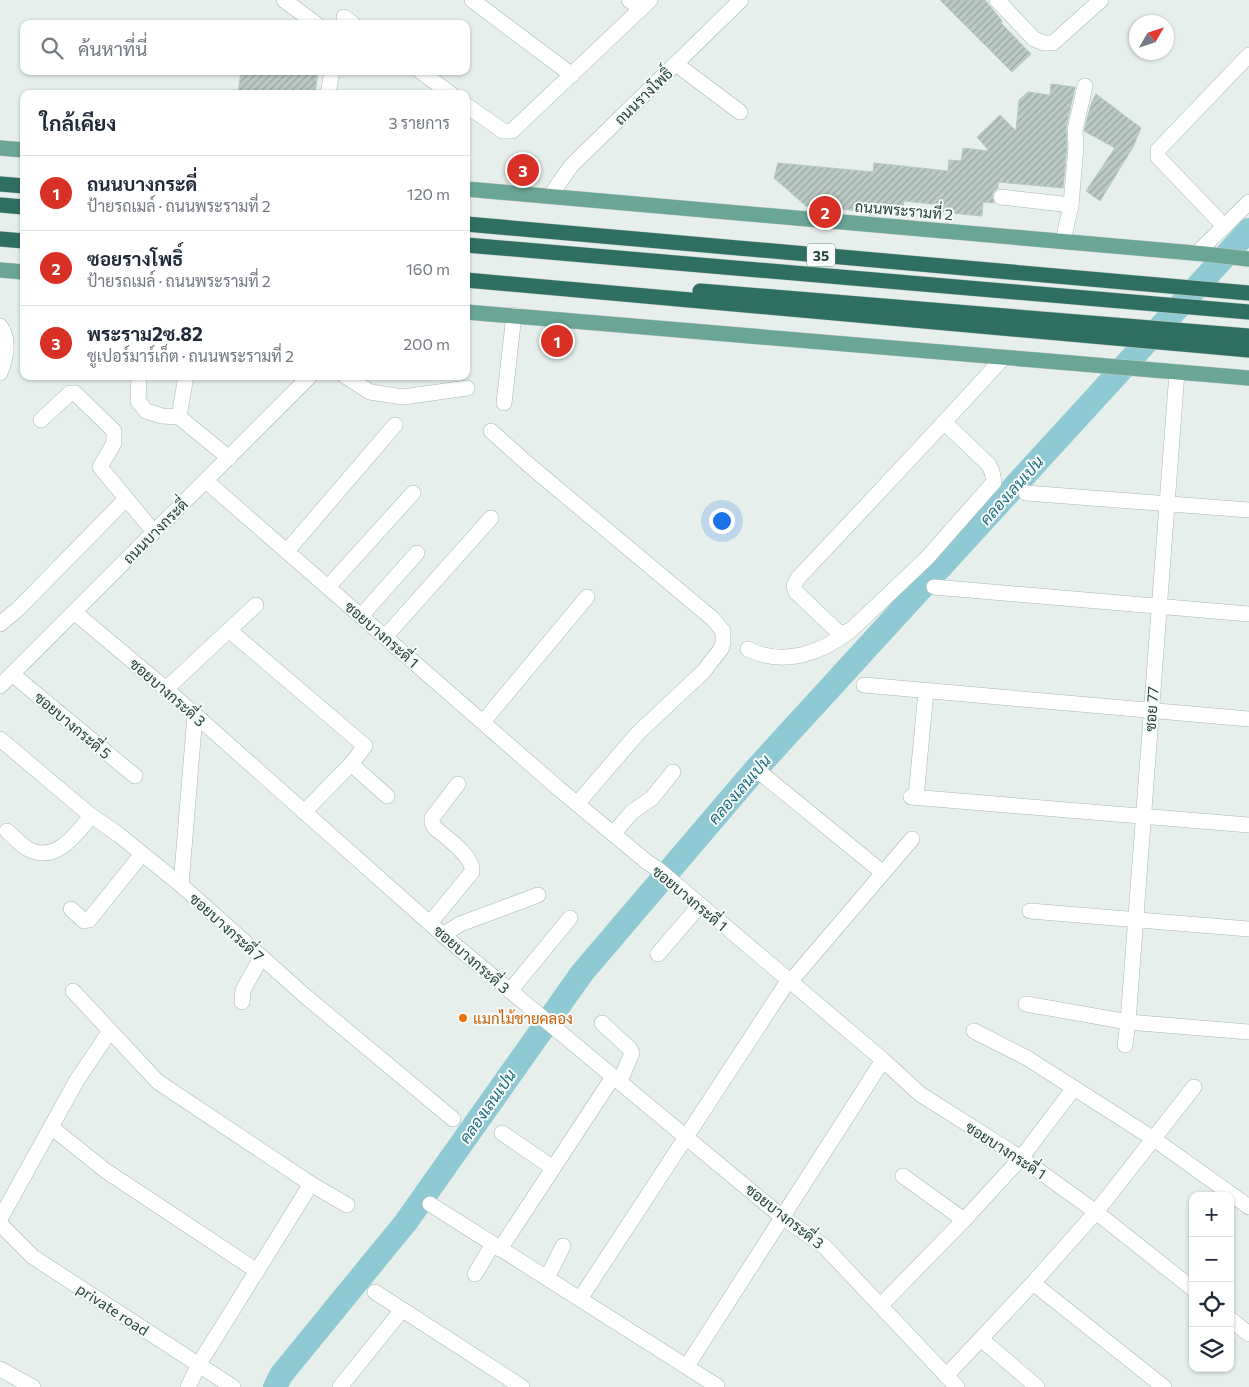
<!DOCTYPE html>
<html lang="th">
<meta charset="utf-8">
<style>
body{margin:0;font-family:Commissioner,Sarabun,sans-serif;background:#f6f6f7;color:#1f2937}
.controls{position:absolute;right:15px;bottom:15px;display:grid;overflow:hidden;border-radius:10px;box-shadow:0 1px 4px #0004}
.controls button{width:45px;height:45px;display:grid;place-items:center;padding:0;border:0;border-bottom:1px solid #e0e1e3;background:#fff;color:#1f2937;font:25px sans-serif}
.compass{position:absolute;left:1129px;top:15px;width:45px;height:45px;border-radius:50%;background:#fff;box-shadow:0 1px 4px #0004;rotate:51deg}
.you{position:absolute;left:721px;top:520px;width:18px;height:18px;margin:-12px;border:4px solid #fff;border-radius:50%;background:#1a73e8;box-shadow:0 0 0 8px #1a73e833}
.badge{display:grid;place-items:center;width:32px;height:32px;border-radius:50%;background:#d93025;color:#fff;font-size:16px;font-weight:700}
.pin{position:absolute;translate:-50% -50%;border:2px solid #fff;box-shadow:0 1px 5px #0006}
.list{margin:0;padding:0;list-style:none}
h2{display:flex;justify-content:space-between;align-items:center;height:65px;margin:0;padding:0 20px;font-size:21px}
h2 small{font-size:16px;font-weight:400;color:#747a83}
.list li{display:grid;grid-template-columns:32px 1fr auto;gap:15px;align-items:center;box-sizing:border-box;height:75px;padding:0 20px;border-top:1px solid #e0e1e3}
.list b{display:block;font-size:19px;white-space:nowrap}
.list p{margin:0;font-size:16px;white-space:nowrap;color:#747a83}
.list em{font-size:16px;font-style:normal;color:#747a83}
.icon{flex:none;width:28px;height:28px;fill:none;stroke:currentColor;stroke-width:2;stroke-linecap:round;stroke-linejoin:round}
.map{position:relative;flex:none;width:1249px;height:1387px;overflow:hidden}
.search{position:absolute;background:#fff;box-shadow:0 1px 4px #0004;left:20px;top:20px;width:450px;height:55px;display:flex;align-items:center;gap:12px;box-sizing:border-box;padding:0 18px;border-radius:10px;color:#747a83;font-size:19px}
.panel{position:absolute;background:#fff;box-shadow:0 1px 4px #0004;left:20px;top:90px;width:450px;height:290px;border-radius:10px}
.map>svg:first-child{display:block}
</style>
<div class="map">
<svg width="1249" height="1387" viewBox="0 0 1249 1387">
<defs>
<pattern id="building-hatch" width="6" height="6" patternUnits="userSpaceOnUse" patternTransform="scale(1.25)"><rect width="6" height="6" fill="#bbcac4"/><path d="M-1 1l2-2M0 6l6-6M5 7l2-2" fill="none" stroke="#98a6a0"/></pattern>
</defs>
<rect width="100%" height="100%" fill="#e6efeb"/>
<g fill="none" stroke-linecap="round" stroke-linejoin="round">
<polyline stroke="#8ec9d4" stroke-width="24" points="275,1387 281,1375 406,1222 582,973 755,770 1249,230"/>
</g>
<g fill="url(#building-hatch)" stroke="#b8c9c2">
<polygon points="940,0 985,0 1002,21 1001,23 1031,54 1012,72"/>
<polygon points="241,71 318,71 315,94 238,94"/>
<polygon points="1051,84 1075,87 1066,128 1067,146 1063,188 998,182 998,188 994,191 992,195 994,203 983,202 982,216 941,212 942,205 904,201 903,208 864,204 863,211 806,206 774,178 778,163 873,172 874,163 948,171 949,160 961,161 963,148 989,151 977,137 1000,115 1016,131 1019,100 1028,92 1050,95"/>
<polygon points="1096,94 1141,128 1133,147 1100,201 1086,191 1115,148 1084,131 1091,104"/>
</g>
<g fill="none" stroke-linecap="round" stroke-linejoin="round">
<g stroke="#a8b8b2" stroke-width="16">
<g id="minor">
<polyline points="284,0 316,24"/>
<polyline points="472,0 572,75"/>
<polyline points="629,0 641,9"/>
<polyline points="997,0 1034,39 1044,43 1053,43 1101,0"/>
<polyline points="344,17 353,24"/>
<polyline points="676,64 740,112"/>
<polyline points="420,71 451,94"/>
<polyline points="328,94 332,71"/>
<polyline points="466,105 503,131 512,131 650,0"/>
<polyline points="550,196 571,166 741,0"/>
<polyline points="1001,197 1071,205"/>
<polyline points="1224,226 1158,157 1158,150 1249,55"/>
<polyline points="1063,241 1071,205 1076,146 1075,130 1085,86"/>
<polyline points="1197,253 1249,202"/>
<path d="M0 326C10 339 6 358 0 373"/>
<polyline points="139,376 138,401 146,411 162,416 179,417 186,376"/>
<polyline points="345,376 370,392 403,397 467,388"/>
<polyline points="504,403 514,315"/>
<polyline points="179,417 229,458"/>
<polyline points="41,420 70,393 75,393 114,431 114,443 100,467 154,532"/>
<path d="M945 423 989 465 992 472 994 482 927 558 851 630 843 633 837 631 796 592 794 586 798 578C867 505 936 432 1003 358"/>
<polyline points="491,431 529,465 713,619 723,631 723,643 721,649 703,672 638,733 577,804"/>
<polyline points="206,481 558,788 647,862 659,870 883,1060 920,1094 1021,1158 1096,1212 1193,1289"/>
<polyline points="1026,493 1249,510"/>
<polyline points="287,551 395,425"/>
<polyline points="328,587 413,493"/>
<polyline points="934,587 1249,614"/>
<polyline points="74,612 166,689 443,935 782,1217 825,1247 957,1387"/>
<polyline points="361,616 417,553"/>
<polyline points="0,624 18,609 126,499"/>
<polyline points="229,630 256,605"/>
<polyline points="385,637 491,518"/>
<path d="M748 649C783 667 822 653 851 630"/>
<polyline points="12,674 135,776"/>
<polyline points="864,685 1249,719"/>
<polyline points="0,686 310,376"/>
<polyline points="166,689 229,630 365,746 351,764 304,812"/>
<polyline points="483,722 587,597"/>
<polyline points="0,739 89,814 119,835 181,885 304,995 453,1119"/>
<polyline points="351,764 387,796"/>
<polyline points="762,774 882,872"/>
<polyline points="911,797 1249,825"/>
<polyline points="916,797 926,691"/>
<path d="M7 831C14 837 21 845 28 849 56 864 76 834 91 816"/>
<polyline points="613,834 632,812 652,798 673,772"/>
<polyline points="181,885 195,715"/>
<polyline points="71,909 84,921 89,920 142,854"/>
<polyline points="1030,911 1249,929"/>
<path d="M430 923 472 872C474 856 445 837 434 827L432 822V818L458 784"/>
<polyline points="443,935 460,924 538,895"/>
<polyline points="658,954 700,905"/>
<polyline points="790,982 912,839"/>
<polyline points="73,991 158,1082 311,1184 347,1205"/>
<polyline points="510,991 570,918"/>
<polyline points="242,1002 243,990 261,958"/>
<polyline points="1026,1004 1128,1022 1249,1032"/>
<polyline points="602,1023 630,1049 632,1053 620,1081"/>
<polyline points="974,1031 1027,1058 1154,1139 1249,1207"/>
<polyline points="1125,1045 1128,1022 1177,372"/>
<polyline points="51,1127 106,1171 257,1271"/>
<polyline points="502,1133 553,1168"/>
<polyline points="903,1176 964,1220"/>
<polyline points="430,1204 717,1386"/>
<polyline points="0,1219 77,1080 110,1031"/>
<polyline points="0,1224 33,1257 233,1387"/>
<polyline points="500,1249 613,1077"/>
<polyline points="475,1274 493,1244"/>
<polyline points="547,1278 563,1246"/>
<polyline points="1033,1283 1164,1387"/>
<polyline points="375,1292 522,1387"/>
<polyline points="580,1299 788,981"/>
<polyline points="881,1305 964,1220 1021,1158 1074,1088"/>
<polyline points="1230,1319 1249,1334"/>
<polyline points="981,1339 1037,1387"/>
<polyline points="687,1366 883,1060"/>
<polyline points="0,1369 33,1387"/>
<polyline points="946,1376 1033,1283 1096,1212 1194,1087"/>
<polyline points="188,1387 199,1364 311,1184"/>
<polyline points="340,1387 402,1310"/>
</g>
</g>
<g stroke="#c2cac8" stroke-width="16">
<g id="major">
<polyline points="0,148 24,150"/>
<polyline points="466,189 1205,254 1249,259"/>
<polyline points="0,270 24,272"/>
<polyline points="466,312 1249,378"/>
</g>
</g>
<g stroke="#c2cac8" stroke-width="16">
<g id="highway">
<polyline points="0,184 24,186"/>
<polyline points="0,205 24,207"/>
<polyline points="466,224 1249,293"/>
<polyline points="0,239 24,241"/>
<polyline points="466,245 1249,312"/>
<polyline points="466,280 1249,350"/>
<polyline points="700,291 1249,336"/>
</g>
</g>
<use href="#minor" stroke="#fff" stroke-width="15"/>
<use href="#major" stroke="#6aa596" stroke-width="15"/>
<use href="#highway" stroke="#2f6f62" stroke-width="15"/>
</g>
<circle fill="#e8710a" stroke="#f7fbf9" stroke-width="2" cx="463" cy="1018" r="5"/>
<g text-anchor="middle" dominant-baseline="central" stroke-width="4" stroke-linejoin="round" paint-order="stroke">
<rect fill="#f7fbf9" stroke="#637a73" stroke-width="1" x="807" y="243.5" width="28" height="23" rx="4"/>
<g font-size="14" font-weight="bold" fill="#24423a">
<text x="821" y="255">35</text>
</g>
<g font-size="15" fill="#24423a" stroke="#f7fbf9">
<text transform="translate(643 96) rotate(-44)">ถนนรางโพธิ์</text>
<text transform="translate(904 210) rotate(5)">ถนนพระรามที่ 2</text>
<text transform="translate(155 531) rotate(-45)">ถนนบางกระดี่</text>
<text transform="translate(382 634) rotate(41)">ซอยบางกระดี่ 1</text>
<text transform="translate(168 692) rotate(41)">ซอยบางกระดี่ 3</text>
<text transform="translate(1151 709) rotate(-86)">ซอย 77</text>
<text transform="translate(73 725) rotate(40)">ซอยบางกระดี่ 5</text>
<text transform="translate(690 898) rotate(40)">ซอยบางกระดี่ 1</text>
<text transform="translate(227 927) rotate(42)">ซอยบางกระดี่ 7</text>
<text transform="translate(472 959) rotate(41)">ซอยบางกระดี่ 3</text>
<text transform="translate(1006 1150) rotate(33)">ซอยบางกระดี่ 1</text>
<text transform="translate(785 1216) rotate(38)">ซอยบางกระดี่ 3</text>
<text transform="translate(113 1309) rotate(33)">private road</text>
</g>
<g font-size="15" fill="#c56008" stroke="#f7fbf9" text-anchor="start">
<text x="473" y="1018">แมกไม้ชายคลอง</text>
</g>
<g font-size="16" font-style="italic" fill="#1c6f80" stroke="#f7fbf9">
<text transform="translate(1011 490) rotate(-48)">คลองเลนเปน</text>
<text transform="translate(739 789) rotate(-49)">คลองเลนเปน</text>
<text transform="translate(487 1106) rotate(-55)">คลองเลนเปน</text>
</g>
</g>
</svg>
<div class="controls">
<button>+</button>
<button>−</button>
<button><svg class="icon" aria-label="locate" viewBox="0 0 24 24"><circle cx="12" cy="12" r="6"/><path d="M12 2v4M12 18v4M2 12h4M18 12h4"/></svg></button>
<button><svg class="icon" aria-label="layers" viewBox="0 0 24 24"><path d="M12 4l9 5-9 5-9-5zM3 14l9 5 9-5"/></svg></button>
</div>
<svg class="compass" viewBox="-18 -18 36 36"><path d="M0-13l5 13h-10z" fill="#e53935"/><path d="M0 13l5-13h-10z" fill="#747a83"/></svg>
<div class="you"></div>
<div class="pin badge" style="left:557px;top:341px">1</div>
<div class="pin badge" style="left:825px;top:212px">2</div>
<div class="pin badge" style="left:523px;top:170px">3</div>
<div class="search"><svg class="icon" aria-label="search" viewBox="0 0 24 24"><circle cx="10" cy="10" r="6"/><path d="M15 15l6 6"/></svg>ค้นหาที่นี่</div>
<section class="panel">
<h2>ใกล้เคียง<small>3 รายการ</small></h2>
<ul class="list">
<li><span class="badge">1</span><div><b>ถนนบางกระดี่</b><p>ป้ายรถเมล์ · ถนนพระรามที่ 2</p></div><em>120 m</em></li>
<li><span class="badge">2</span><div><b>ซอยรางโพธิ์</b><p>ป้ายรถเมล์ · ถนนพระรามที่ 2</p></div><em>160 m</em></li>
<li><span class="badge">3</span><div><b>พระราม2ซ.82</b><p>ซูเปอร์มาร์เก็ต · ถนนพระรามที่ 2</p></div><em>200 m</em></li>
</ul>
</section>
</div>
